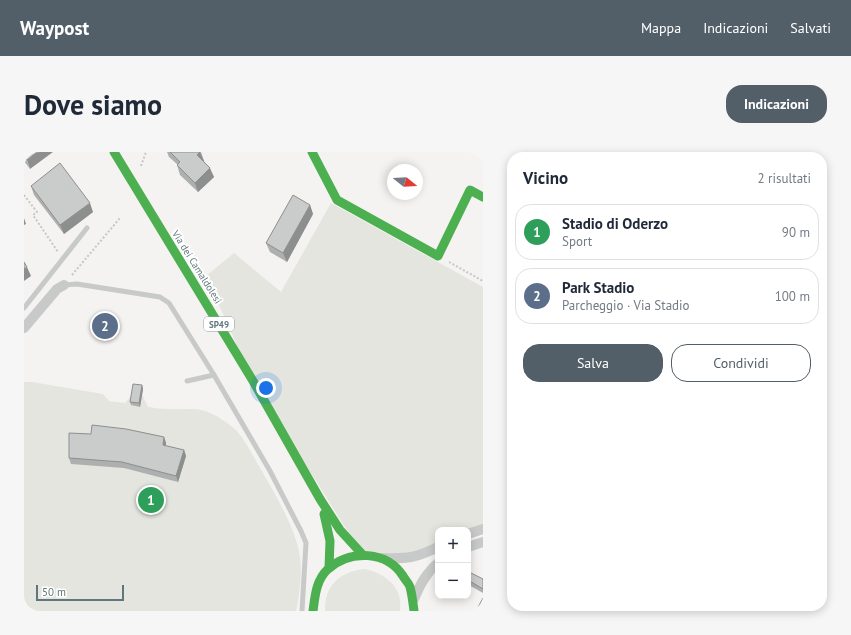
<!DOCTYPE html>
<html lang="it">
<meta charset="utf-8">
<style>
body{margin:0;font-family:"PT Sans",sans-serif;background:#f6f6f7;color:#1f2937}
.controls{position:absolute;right:12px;bottom:12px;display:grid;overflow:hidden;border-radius:8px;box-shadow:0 2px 10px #0003}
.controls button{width:36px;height:36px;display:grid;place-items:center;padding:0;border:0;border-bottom:1px solid #e0e1e3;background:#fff;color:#1f2937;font:20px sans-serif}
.compass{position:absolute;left:363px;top:12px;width:36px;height:36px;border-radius:50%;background:#fff;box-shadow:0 2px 10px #0003;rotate:108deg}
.scale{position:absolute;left:12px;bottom:10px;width:88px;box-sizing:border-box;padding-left:4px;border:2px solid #5f777c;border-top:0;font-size:11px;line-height:14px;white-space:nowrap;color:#5f777c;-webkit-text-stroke:3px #fff;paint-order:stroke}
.you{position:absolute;left:242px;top:236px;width:14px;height:14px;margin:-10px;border:3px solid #fff;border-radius:50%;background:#1a73e8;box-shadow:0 0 0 6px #1a73e833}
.badge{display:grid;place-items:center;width:26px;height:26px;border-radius:50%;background:#535f68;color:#fff;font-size:13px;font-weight:700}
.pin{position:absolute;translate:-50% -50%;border:2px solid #fff;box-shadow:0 1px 4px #0006}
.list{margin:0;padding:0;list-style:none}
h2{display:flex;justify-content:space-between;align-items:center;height:52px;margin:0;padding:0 16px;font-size:17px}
h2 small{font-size:13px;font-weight:400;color:#747a83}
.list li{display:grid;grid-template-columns:26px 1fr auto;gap:12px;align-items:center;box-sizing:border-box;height:56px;margin:0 8px 8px;padding:0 8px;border:1px solid #e0e1e3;border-radius:16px}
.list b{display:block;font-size:15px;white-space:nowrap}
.list p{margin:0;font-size:13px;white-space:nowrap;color:#747a83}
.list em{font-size:13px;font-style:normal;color:#747a83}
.actions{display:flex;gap:8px;padding:12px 16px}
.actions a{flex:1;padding:9px 0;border:1px solid #535f68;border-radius:16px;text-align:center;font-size:14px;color:#535f68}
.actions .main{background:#535f68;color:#fff}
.map{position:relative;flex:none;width:459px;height:459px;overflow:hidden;border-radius:16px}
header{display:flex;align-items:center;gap:24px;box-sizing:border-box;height:56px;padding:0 20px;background:#535f68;color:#fff}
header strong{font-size:19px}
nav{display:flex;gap:22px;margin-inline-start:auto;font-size:14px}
.intro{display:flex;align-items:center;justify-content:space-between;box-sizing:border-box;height:96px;padding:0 24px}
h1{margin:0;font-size:28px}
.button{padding:10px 18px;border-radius:16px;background:#535f68;color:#fff;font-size:14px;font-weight:700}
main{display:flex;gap:24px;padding:0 24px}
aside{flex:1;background:#fff;border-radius:16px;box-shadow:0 2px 10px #0003}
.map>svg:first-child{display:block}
</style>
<header>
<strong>Waypost</strong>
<nav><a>Mappa</a><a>Indicazioni</a><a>Salvati</a></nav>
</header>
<div class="intro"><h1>Dove siamo</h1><a class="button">Indicazioni</a></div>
<main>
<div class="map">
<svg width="459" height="459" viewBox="0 0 459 459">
<rect width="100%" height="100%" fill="#f4f3f1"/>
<g fill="#e3e5de">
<polygon points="307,51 459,135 459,377 414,378 414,395 400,402 338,402 229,229 182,124 210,101 257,140"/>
<path d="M0 230H8L79 242 85 249 101 251 109 242H118L124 255C131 256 138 257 145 257 158 258 171 255 184 260 194 264 204 271 212 278 220 287 226 298 232 309 246 333 269 371 275 399 279 419 276 439 272 459H0Z"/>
<path d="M341 417C362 422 379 435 376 459H301C300 433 317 419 341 417Z"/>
</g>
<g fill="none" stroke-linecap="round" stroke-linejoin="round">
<g stroke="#c5c7c6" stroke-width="2" stroke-dasharray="2 2" stroke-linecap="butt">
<polyline points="117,14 122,0"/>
<polyline points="0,43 13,60 9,63 34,100"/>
<polyline points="425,110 459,129"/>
<polyline points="48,123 96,66"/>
</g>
<g stroke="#c8c9c9" stroke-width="5">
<polyline points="40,133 53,132 136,145 145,151 190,223"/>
<polyline points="0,156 63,76"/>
<polyline points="163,229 190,223 246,319 277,379 282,391 278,459"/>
</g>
<g stroke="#c8c9c9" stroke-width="10">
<polyline points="0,176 33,137 40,133"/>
<polyline points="444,382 459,377"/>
<polyline points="444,395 459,390"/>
<path d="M358 406C383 407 392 406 414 395"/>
<path d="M390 447C396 433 402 421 414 411"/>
</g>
<g stroke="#4caf50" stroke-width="9">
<polyline points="90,0 229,229 296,347 316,378 338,402"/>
<polyline points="288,0 313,48 414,104 446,38 459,45"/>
<polyline points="300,362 306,389 305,416"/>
<path d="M289 459C291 444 292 428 304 417 327 397 363 399 379 424 381 428 385 431 386 435 388 442 389 451 390 459"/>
</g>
</g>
<g fill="#aeafaf">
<polygon points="0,0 6,17 0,9"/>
<polygon points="143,0 177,0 180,9 190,25 174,40 156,23 153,13 154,13 145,5"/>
<polygon points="7,34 69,60 40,82 10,43"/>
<polygon points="286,53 289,62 263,110 246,100 242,91"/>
<polygon points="118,233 119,237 116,255 107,253 106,250"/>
<polygon points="140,285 142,291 141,294 160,298 162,304 154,330 100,316 47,312 45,306"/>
<polygon points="444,426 459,427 459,441 445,433 444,429"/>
</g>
<g fill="#8d8f8f">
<polygon points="13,0 29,0 6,17 3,8"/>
<polygon points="176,0 180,9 177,12 173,3"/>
<polygon points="186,16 190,25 174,40 171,31"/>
<polygon points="66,51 69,60 40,82 36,73"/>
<polygon points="286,53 289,62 263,110 259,101"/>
<polygon points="0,66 2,72 0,73"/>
<polygon points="3,115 7,124 0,129 0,117"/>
<polygon points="118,233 119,237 116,255 115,251"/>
<polygon points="140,285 142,291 141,299 139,293"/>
<polygon points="160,298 162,304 154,330 152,324"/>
</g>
<g fill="#cacccc" stroke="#8d8f8f">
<polygon points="0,0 13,0 3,8 0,4"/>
<polygon points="146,0 176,0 173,3 186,16 171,31 153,13 156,10"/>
<polygon points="36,11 66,51 36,73 7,34"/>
<polygon points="269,43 286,53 259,101 242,91"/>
<polygon points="0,110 3,115 0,117"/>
<polygon points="109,232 118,233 115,251 106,250"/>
<polygon points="68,273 102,277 140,285 139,293 160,298 152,324 98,310 45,306 45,281 67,282"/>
<polygon points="447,421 459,427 459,437 444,428 444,426"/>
<polygon points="459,446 459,459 452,459"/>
</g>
<g text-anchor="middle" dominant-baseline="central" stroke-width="4" stroke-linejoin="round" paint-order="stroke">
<rect fill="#fff" stroke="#8fa0a3" stroke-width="1" x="180" y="165" width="30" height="14" rx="3"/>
<g font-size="9" font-weight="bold" fill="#5f777c">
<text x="195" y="172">SP49</text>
</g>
<g font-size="10" fill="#5f777c" stroke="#fff">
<text transform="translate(173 115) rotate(58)">Via dei Camaldolesi</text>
</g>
</g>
</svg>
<div class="controls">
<button>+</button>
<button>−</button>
</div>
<svg class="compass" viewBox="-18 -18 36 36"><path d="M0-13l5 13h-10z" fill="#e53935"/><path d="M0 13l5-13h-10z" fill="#747a83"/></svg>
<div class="scale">50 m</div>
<div class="you"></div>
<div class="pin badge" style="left:127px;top:348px;background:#2e9e5b">1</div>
<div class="pin badge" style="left:81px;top:174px;background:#5c6f8a">2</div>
</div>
<aside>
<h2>Vicino<small>2 risultati</small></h2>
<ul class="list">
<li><span class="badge" style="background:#2e9e5b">1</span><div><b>Stadio di Oderzo</b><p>Sport</p></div><em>90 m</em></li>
<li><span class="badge" style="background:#5c6f8a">2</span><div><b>Park Stadio</b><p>Parcheggio · Via Stadio</p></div><em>100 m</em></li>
</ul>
<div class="actions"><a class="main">Salva</a><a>Condividi</a></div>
</aside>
</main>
